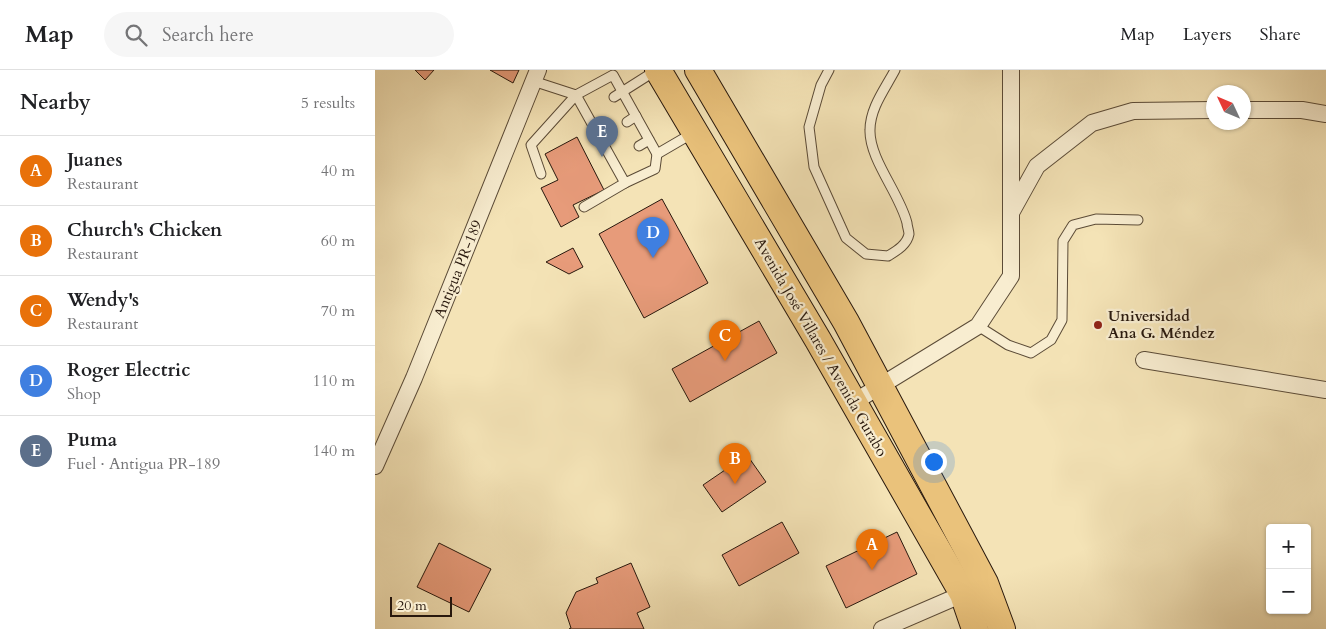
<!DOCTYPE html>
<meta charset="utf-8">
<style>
body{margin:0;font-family:Cardo,serif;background:#f6f6f6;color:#202124}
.controls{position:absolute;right:15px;bottom:15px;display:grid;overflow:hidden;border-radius:5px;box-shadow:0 1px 4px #0004}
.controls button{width:45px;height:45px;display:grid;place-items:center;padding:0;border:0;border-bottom:1px solid #e0e0e0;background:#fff;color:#202124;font:25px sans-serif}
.compass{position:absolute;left:831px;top:15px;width:45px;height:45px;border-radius:50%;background:#fff;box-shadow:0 1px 4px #0004;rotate:314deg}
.scale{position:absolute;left:15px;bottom:12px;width:62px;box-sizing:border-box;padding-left:5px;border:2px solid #28180d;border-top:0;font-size:14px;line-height:18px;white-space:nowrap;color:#28180d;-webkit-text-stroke:4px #f8edd0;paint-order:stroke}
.you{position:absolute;left:558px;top:391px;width:18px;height:18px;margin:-12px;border:4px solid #fff;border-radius:50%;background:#1a73e8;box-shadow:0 0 0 8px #1a73e833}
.badge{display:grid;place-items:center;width:32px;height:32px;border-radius:50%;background:#0b8043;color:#fff;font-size:16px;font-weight:700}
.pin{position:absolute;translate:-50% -41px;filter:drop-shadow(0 1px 2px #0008)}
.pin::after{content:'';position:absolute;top:26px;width:18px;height:15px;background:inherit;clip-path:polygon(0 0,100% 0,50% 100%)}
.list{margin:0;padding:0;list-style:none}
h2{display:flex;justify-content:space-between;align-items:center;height:65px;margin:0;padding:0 20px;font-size:21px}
h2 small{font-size:16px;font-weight:400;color:#757577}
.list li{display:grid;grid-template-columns:32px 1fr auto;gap:15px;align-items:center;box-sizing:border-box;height:70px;padding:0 20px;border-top:1px solid #e0e0e0}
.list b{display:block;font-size:19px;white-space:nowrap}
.list p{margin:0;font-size:16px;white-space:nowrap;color:#757577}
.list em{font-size:16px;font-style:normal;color:#757577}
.icon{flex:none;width:28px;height:28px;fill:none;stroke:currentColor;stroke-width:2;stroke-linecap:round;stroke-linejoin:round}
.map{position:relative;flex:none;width:951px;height:559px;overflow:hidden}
header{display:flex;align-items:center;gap:30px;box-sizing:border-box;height:70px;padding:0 25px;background:#fff;border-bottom:1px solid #e0e0e0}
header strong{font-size:24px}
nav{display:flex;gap:28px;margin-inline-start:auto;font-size:18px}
.search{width:350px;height:45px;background:#f6f6f6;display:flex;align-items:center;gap:12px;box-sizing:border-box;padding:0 18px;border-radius:28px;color:#757577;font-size:19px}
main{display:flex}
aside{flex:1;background:#fff}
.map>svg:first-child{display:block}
</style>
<header>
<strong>Map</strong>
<div class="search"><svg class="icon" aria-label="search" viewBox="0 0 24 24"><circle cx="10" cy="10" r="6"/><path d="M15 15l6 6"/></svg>Search here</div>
<nav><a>Map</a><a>Layers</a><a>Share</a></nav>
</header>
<main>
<aside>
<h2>Nearby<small>5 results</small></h2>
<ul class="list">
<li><span class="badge" style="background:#e8710a">A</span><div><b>Juanes</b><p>Restaurant</p></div><em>40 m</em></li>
<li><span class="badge" style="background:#e8710a">B</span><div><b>Church's Chicken</b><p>Restaurant</p></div><em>60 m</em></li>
<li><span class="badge" style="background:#e8710a">C</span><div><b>Wendy's</b><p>Restaurant</p></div><em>70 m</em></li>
<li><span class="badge" style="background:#3f7fe0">D</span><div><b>Roger Electric</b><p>Shop</p></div><em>110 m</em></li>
<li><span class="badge" style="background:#5c6f8a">E</span><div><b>Puma</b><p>Fuel · Antigua PR-189</p></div><em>140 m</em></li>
</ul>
</aside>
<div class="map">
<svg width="951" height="559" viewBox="0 0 951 559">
<rect width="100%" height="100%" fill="#f4e3b6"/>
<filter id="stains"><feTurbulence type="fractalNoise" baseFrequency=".004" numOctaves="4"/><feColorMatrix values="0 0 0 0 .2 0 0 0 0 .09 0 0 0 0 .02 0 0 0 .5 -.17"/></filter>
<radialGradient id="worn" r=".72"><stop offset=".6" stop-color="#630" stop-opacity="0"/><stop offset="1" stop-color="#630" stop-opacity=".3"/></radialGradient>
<g fill="#e79b7a" stroke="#28180d">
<polygon points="40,0 59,0 50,10"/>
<polygon points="115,0 144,0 138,13"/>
<polygon points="202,67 229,120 198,135 204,147 186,157 166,118 183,110 170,84"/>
<polygon points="287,129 333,213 269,248 224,164"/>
<polygon points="198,178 208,197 194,204 171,192"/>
<polygon points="384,251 402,283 315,332 297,299"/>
<polygon points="372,385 391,412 347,442 328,415"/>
<polygon points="407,452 424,483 364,516 347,485"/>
<polygon points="522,462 542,504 471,538 451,496"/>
<polygon points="64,473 116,499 94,542 42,517"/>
<polygon points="256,493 275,537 262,543 269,559 194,559 196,558 191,543 201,522 223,513 221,508"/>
</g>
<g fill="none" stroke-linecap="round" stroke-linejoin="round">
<g stroke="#5b4b37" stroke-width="11">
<g id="service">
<path d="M454 0 446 15 434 57 439 97 471 168 491 184 513 186C521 181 532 175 534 164 534 161 532 156 532 153 525 124 494 89 495 60 495 38 510 19 520 0"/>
<polyline points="158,11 201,25 238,5 282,84 318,63"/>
<polyline points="239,27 280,1"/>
<polyline points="252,52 261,46"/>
<polyline points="264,76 274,70"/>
<polyline points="166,104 156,75 201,25 250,113 280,99 282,84"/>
<polyline points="209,137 250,113"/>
<polyline points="603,256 633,275 656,283 676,270 687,250 688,171 698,155 721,149 763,150"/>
</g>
</g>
<g stroke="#5b4b37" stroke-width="18">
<g id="minor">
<polyline points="868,40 927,40 951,44"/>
<polyline points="637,141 662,96 717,53 758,41 838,40"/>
<polyline points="769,290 951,320"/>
<polyline points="479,332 603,256 636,206 636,0"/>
<polyline points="0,396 39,308 163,0"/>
<polyline points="507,559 588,524"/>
</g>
</g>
<g stroke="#28180d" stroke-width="28">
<g id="primary">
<polyline points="283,0 443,270 588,524 600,559"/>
<polyline points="323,0 471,252 610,513 627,559"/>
</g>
</g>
<use href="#service" stroke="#f8edd0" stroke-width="9"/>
<use href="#minor" stroke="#f8edd0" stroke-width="16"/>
<use href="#primary" stroke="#eac27b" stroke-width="26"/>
</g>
<circle fill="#8f2418" stroke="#f8edd0" stroke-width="2" cx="723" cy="255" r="5"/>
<g text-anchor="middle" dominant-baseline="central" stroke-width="4.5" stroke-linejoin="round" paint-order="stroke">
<g font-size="15" fill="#28180d" stroke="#f8edd0">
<text transform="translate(83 199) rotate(-68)">Antigua PR-189</text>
<text transform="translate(446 277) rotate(60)">Avenida José Villares / Avenida Gurabo</text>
</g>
<g font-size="15" font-weight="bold" fill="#28180d" stroke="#f8edd0" text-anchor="start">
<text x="733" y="246">Universidad<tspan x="733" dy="17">Ana G. Méndez</tspan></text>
</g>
</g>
<rect width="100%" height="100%" filter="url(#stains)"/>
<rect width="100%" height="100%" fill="url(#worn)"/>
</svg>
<div class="controls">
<button>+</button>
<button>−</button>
</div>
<svg class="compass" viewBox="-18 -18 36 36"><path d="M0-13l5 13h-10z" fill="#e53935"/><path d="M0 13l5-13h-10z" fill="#757577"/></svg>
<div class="scale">20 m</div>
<div class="you"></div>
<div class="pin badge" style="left:497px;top:500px;background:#e8710a">A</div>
<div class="pin badge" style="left:360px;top:414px;background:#e8710a">B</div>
<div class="pin badge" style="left:350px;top:291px;background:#e8710a">C</div>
<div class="pin badge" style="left:278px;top:188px;background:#3f7fe0">D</div>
<div class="pin badge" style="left:227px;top:87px;background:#5c6f8a">E</div>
</div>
</main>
